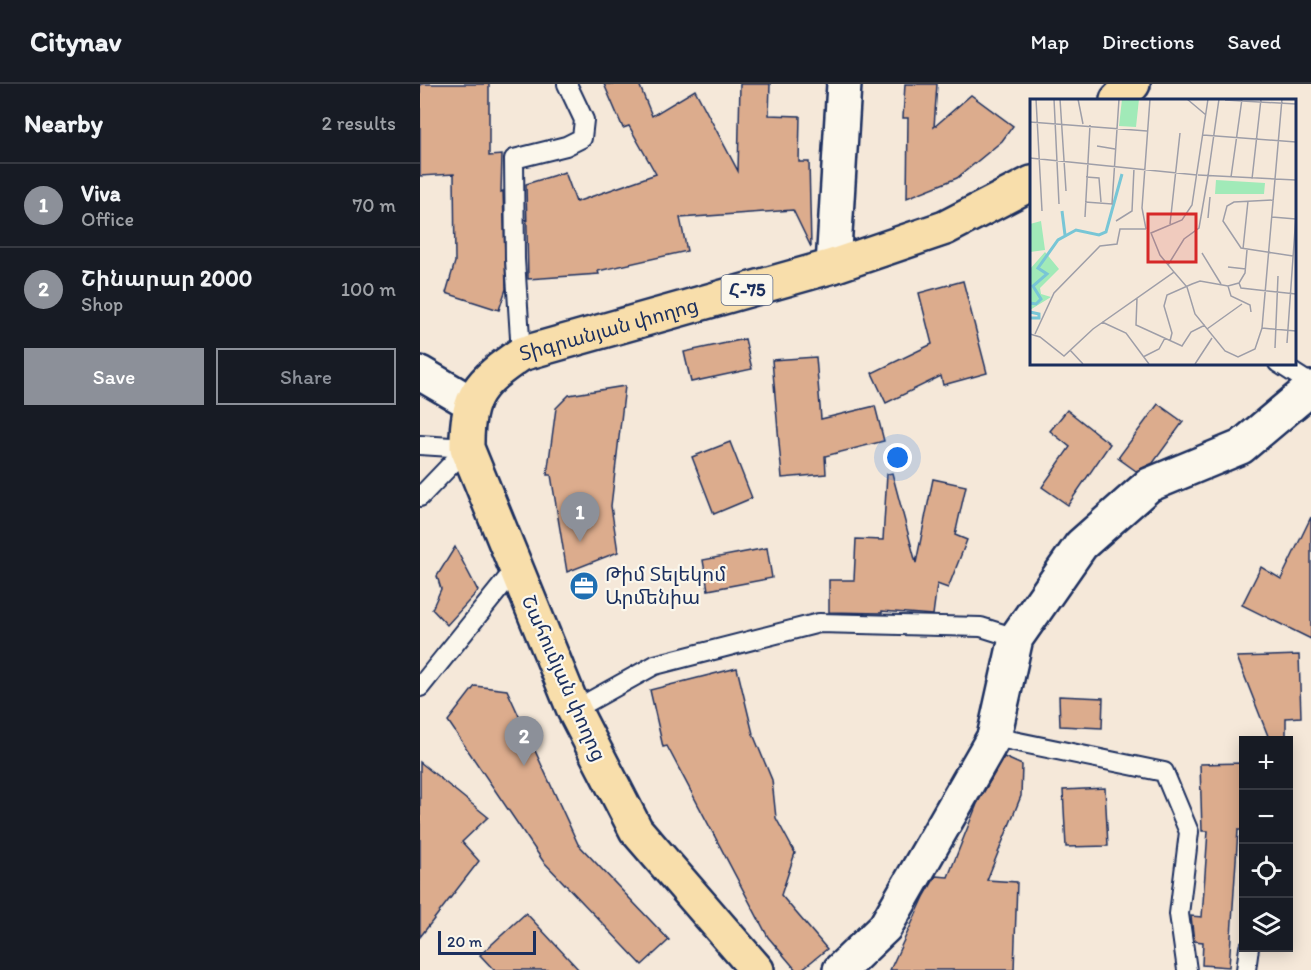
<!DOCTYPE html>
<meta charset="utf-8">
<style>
body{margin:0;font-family:Itim,"Noto Sans Armenian",sans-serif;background:#242831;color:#f1f3f6}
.controls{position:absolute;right:18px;bottom:18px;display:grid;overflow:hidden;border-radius:0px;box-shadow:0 3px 15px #0003}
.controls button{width:54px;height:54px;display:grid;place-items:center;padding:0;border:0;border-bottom:2px solid #363941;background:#171b24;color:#f1f3f6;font:30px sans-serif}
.scale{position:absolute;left:18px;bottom:15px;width:98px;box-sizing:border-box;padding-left:6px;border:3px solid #1b2f5e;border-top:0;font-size:16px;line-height:21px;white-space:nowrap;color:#1b2f5e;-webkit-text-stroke:4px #fbf7ec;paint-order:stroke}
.you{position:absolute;left:478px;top:374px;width:21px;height:21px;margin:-15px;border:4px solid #fff;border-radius:50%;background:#1a73e8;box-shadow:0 0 0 9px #1a73e833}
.badge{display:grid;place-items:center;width:39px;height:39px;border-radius:50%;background:#8c9099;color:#fff;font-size:20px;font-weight:700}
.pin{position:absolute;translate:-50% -50px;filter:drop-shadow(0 2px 3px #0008)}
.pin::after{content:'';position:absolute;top:32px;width:21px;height:18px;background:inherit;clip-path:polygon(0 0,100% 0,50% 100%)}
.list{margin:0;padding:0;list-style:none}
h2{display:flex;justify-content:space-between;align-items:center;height:78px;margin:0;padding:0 24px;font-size:26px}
h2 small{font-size:20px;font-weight:400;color:#9ea1a6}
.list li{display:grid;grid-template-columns:39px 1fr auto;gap:18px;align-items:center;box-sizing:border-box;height:84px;padding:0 24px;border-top:2px solid #363941}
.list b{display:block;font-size:22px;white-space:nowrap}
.list p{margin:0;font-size:20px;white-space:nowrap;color:#9ea1a6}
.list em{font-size:20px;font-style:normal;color:#9ea1a6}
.actions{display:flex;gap:12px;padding:18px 24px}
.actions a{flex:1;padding:14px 0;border:2px solid #8c9099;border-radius:0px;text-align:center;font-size:21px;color:#8c9099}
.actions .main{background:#8c9099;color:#fff}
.icon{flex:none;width:33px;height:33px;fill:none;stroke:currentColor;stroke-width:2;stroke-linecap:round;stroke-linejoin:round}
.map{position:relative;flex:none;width:891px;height:886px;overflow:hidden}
header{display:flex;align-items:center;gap:36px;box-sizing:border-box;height:84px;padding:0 30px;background:#171b24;border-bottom:2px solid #363941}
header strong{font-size:28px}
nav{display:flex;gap:33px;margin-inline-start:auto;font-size:21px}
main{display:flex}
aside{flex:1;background:#171b24}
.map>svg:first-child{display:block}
</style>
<header>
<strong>Citynav</strong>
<nav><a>Map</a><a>Directions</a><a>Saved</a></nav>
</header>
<main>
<aside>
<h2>Nearby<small>2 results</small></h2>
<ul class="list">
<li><span class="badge">1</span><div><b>Viva</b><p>Office</p></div><em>70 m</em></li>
<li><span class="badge">2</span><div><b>Շինարար 2000</b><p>Shop</p></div><em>100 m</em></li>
</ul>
<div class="actions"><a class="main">Save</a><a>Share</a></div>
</aside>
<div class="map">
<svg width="891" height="886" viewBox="0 0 891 886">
<rect width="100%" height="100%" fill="#f5e8d9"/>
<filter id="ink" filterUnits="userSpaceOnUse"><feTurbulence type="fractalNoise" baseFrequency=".0167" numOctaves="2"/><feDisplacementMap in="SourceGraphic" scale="12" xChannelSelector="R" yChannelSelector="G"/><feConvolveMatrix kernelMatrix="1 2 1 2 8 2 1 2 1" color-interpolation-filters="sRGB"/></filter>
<g filter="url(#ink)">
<g fill="#dcac8d" stroke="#1b2f5e" stroke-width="1.5">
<polygon points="0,0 69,0 69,72 82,71 81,108 83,107 86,205 79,226 26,209 35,178 34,90 0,92"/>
<polygon points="184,0 219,0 232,32 275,6 318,87 320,0 350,0 349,31 380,32 379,78 389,78 391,163 373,126 260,134 267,167 178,187 179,190 108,195 106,100 145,88 156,118 236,90 209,42 203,44"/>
<polygon points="485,0 517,0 514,43 551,11 593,42 582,57 537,94 487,114 488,34 483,34"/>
<polygon points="543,197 567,289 523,301 521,292 466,319 452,289 512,260 499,209"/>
<polygon points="325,255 332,285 271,298 264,268"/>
<polygon points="396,273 401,335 455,322 464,357 405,372 406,390 362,394 352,276"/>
<polygon points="205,302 191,422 198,468 147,488 131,391 127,391 136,324 149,311"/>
<polygon points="738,320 763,338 733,379 716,387 698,374"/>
<polygon points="647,326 690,360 648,421 622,403 650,363 630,347"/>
<polygon points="310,358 332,414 294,430 272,373"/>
<polygon points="472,389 496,479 513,395 546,402 535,451 547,456 528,504 517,500 513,531 462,527 462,529 409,528 409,496 434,496 436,455 463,456 467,390"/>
<polygon points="891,433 891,555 822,521 841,483 861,495"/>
<polygon points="35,463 58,507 27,541 12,525 21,505 17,492"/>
<polygon points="347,464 352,494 288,506 283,476"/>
<polygon points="879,571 881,633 866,634 866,657 850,657 817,573"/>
<polygon points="317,584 333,650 352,696 356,734 375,769 361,811 407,865 381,886 376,886 348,853 247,662 243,663 230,606"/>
<polygon points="55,602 87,606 158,760 249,856 222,881 123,777 28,637"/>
<polygon points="639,612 683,614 682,644 640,642"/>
<polygon points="584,673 602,681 601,712 567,796 597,798 594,886 470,886 504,813 516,792 528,793 557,720"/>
<polygon points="0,678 68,733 42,758 59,777 0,853"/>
<polygon points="824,679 824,746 818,746 809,883 782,881 783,858 774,857 771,832 782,833 788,747 782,747 780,680"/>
<polygon points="685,704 688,762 646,763 643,706"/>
<polygon points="106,829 159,886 74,886 60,871"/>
</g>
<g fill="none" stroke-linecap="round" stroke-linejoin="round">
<g stroke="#1b2f5e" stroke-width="22">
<g id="service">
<polyline points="101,270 95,175 94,75 146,62 162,54 164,36 147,0"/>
<polyline points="858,279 891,300"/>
<polyline points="0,361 47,364"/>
<polyline points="0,413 47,364"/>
<polyline points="0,603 96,484"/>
<polyline points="154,626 235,581 399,539 561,543 596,554"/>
<polyline points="574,653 744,688 769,748 759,830 767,886"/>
<polyline points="826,886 829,864"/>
</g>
</g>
<g stroke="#1b2f5e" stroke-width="38">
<g id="minor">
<polyline points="413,182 424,0"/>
<polyline points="420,886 465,843 574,653 596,554 661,461 729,401 821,363 891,304"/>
</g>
</g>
<g stroke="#1b2f5e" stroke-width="38">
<polyline id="tertiary" points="0,289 51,319"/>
</g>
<g stroke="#1b2f5e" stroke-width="38">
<g id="trunk">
<polyline points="697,16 713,0"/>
<path id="s1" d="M337 886 216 746 154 626 47 364C46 311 60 298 101 270L413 182 525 144 612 99"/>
</g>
</g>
<use href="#service" stroke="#fbf7ec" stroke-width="18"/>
<use href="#minor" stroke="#fbf7ec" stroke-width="33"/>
<use href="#tertiary" stroke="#fbf7ec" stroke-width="33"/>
<use href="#trunk" stroke="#f8deab" stroke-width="33"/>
</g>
</g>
<defs>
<g id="office-disc" transform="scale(1.5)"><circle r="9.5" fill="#1f6fb2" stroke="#fbf7ec"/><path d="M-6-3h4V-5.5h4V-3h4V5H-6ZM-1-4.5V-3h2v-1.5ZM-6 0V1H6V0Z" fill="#fff"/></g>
</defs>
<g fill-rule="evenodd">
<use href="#office-disc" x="164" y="502"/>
</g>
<g text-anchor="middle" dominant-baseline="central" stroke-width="4.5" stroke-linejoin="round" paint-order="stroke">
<rect fill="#fbf7ec" stroke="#5e6b89" stroke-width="1.5" x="301.5" y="191" width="51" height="30" rx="4.5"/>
<g font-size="18" font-weight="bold" fill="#1b2f5e">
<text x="327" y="206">Հ-75</text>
</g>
<g font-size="20" fill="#1b2f5e" stroke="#fbf7ec">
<text stroke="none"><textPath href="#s1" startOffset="810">Տիգրանյան փողոց</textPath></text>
<text transform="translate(144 594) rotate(66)">Շահումյան փողոց</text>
</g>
<g font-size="20" fill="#1b2f5e" stroke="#fbf7ec" text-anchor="start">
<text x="185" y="490">Թիմ Տելեկոմ<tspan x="185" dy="23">Արմենիա</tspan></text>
</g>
</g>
<g transform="translate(610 15)">
<rect width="266" height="266" fill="#f5e8d9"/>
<path d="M92 0H109L106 28 89 27ZM186 81 235 84 234 95H185ZM11 122 15 151 0 153V125ZM15 153 29 170 10 189 11 195 21 198 0 211V170Z" fill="#a1eab8"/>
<path fill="none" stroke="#78c6d6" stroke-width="3" d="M32 112 35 136M0 204 6 205 11 200 3 187 17 175 8 169 28 141 46 131 69 136 76 133 92 75M0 213 9 215V219H0"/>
<path fill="none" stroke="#9e9ea8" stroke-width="1.5" d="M6 0 12 112M24 0 29 105M30 0 36 92M48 0 53 25M157 0 176 16M195 1 266 5M0 23 117 32M173 36 266 43M67 47 85 50M0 59 167 76M168 76 266 81M178 77 189 0M56 78 69 79 71 103M201 78 212 0M222 80 231 0M244 101 204 103 197 107 193 122 211 149 263 157M55 103 82 105 89 0M55 118 60 26M242 118 266 120M178 119 180 98M86 122 102 112 104 69M140 125 150 34M116 130 112 109 120 0M213 150 218 102M172 154 191 185M138 166 154 140 169 129 178 77M198 168 216 170M144 173 157 188 165 215 195 252 208 258 225 250 232 229 252 0M209 184 215 174 217 151M198 187 201 197 220 206 221 213M107 199 106 226 152 247 161 233 175 226M72 223 96 234 119 265M232 229 266 232M177 230 212 205M0 235 10 238 34 257 63 230 144 173 130 156 121 134 152 121 162 106 178 0M5 235 24 194 70 147 87 145 90 130H116M140 242 142 234 134 207 137 196 162 185 170 182 198 187 209 184 211 189 266 195M257 244 266 116M245 249 248 177M40 251 53 265M113 258 129 250 135 239M165 265 182 239"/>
<path fill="#d62828" fill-opacity="0.15" stroke="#d62828" stroke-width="3" d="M118 115H166V163H118Z"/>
<rect width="266" height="266" fill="none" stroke="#1b2f5e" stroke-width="3"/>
</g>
</svg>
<div class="controls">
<button>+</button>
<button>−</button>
<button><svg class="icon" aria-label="locate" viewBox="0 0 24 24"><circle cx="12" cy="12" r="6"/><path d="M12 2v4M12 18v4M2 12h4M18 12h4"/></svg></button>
<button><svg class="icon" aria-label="layers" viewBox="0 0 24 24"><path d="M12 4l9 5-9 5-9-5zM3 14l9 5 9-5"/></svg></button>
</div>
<div class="scale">20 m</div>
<div class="you"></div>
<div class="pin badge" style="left:160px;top:458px">1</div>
<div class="pin badge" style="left:104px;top:682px">2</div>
</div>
</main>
